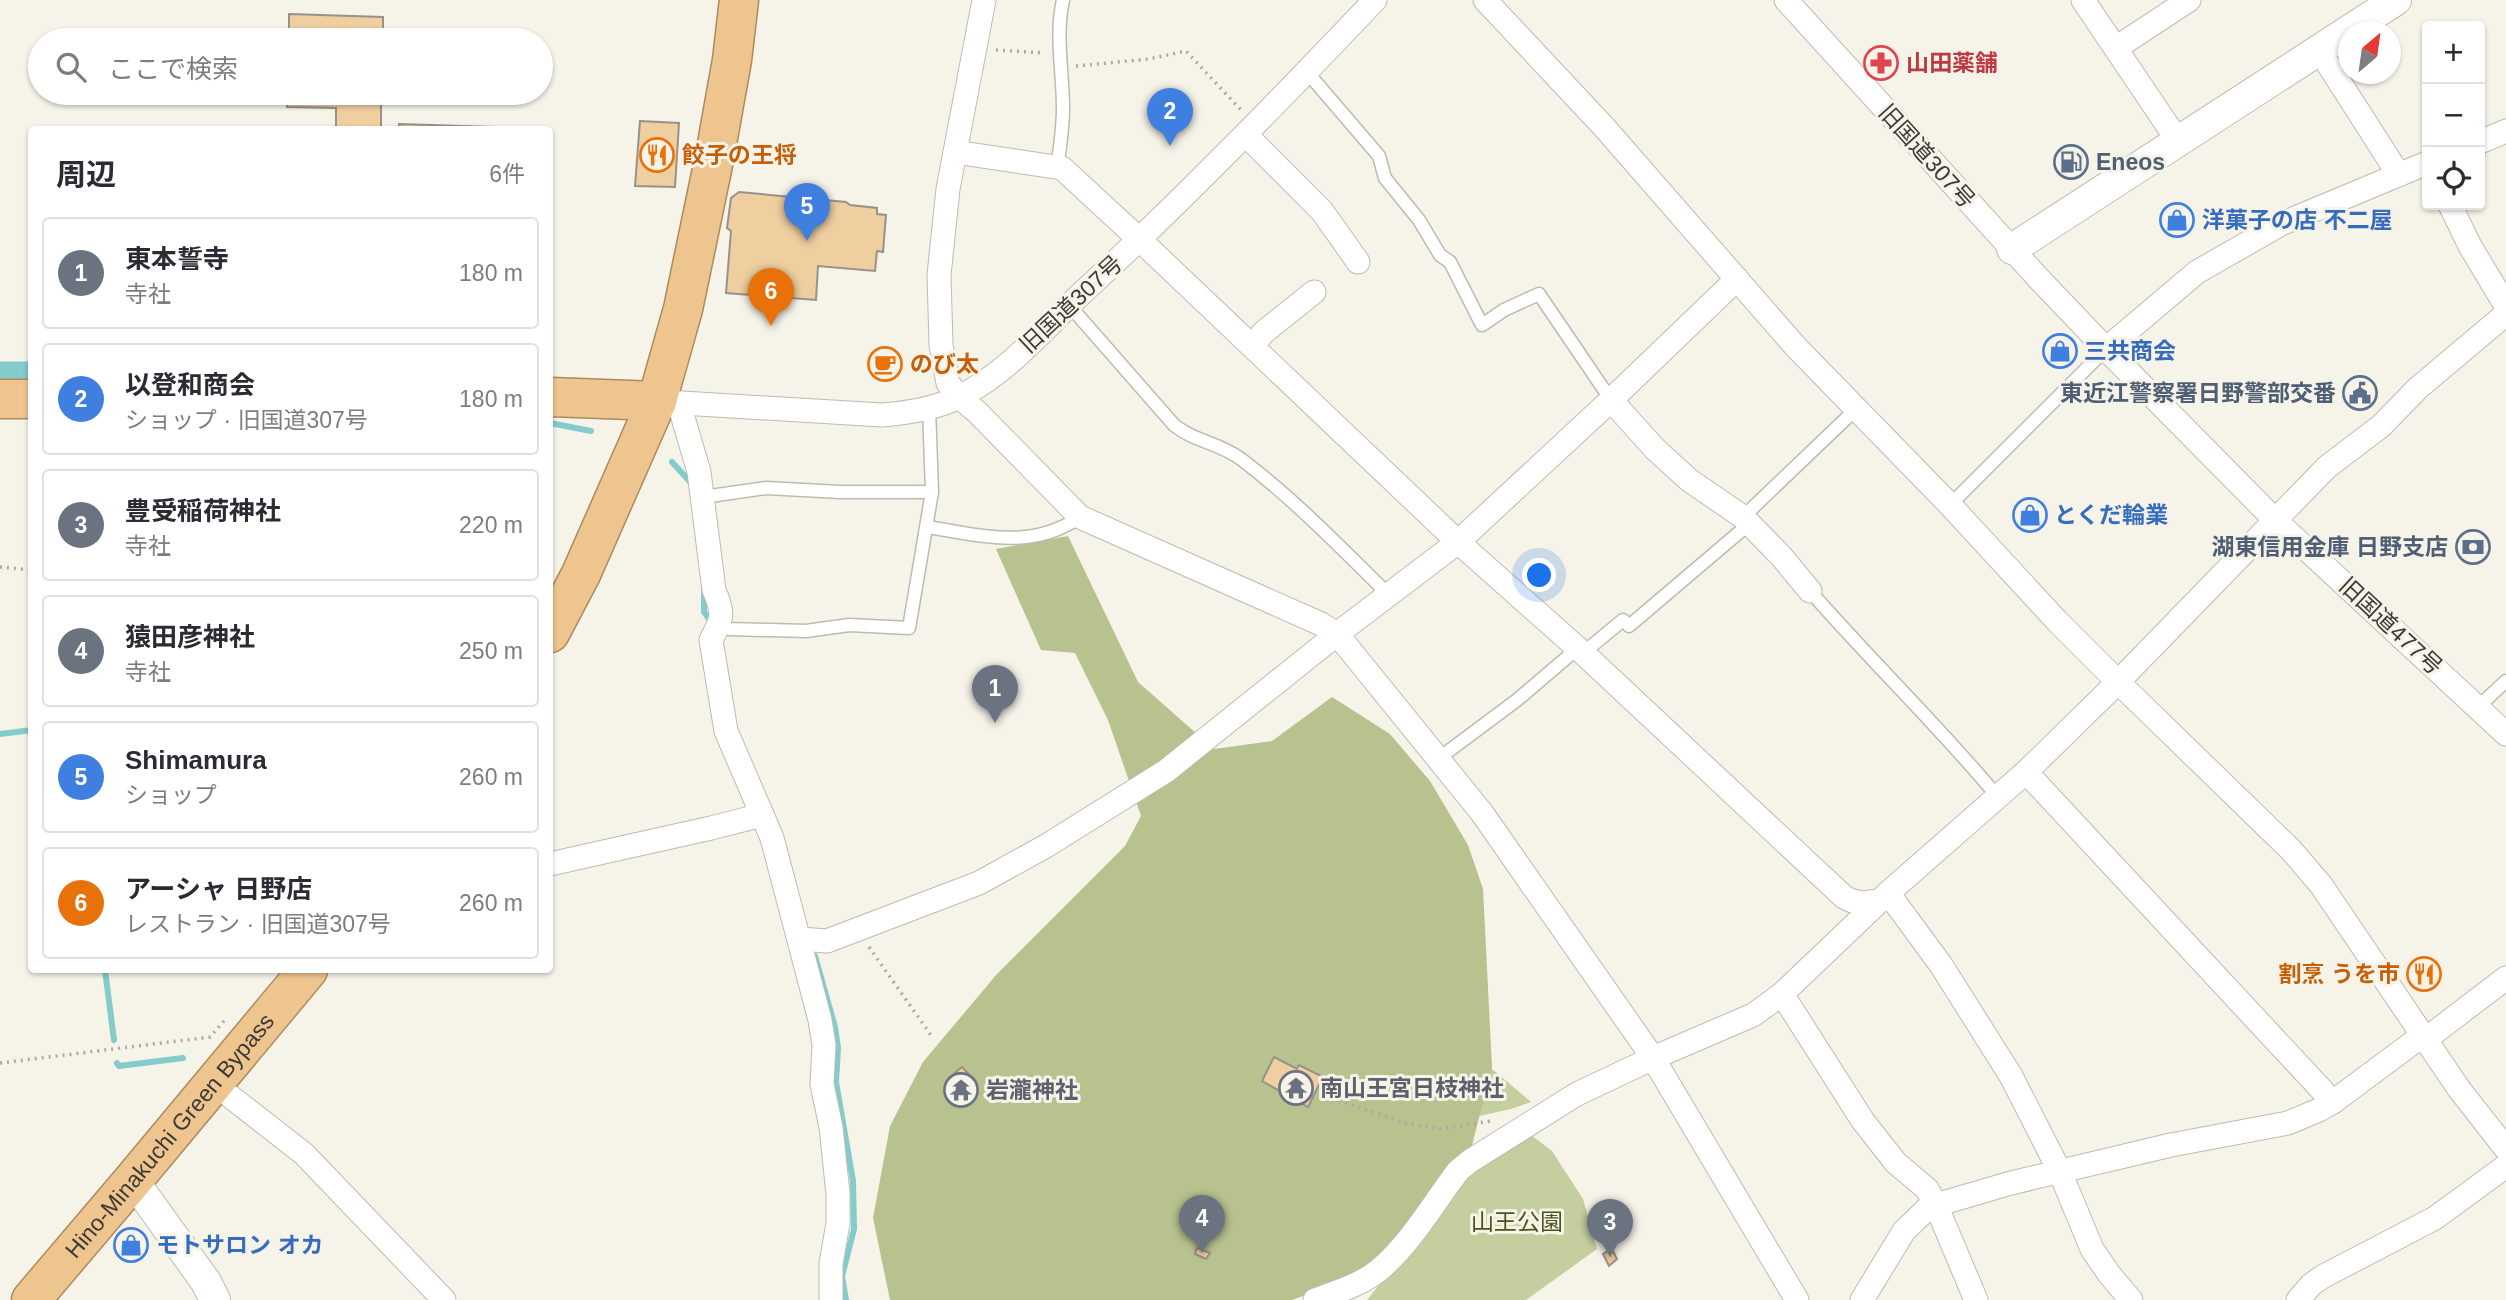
<!DOCTYPE html>
<html lang="ja">
<meta charset="utf-8">
<style>
body{margin:0;font-family:Arial,"Noto Sans JP",sans-serif;background:#f2f2f3;color:#2b2b33}
.controls{position:absolute;right:21px;top:21px;display:grid;overflow:hidden;border-radius:7px;box-shadow:0 2px 5px #0004}
.controls button{width:63px;height:63px;display:grid;place-items:center;padding:0;border:0;border-bottom:2px solid #e1e1e2;background:#fff;color:#2b2b33;font:35px sans-serif}
.compass{position:absolute;left:2338px;top:21px;width:63px;height:63px;border-radius:50%;background:#fff;box-shadow:0 2px 5px #0004;rotate:29deg}
.you{position:absolute;left:1540px;top:576px;width:24px;height:24px;margin:-18px;border:5px solid #fff;border-radius:50%;background:#1a73e8;box-shadow:0 0 0 10px #1a73e833}
.badge{display:grid;place-items:center;width:46px;height:46px;border-radius:50%;background:#db2777;color:#fff;font-size:23px;font-weight:700}
.pin{position:absolute;translate:-50% -58px;filter:drop-shadow(0 2px 4px #0008)}
.pin::after{content:'';position:absolute;top:37px;width:24px;height:21px;background:inherit;clip-path:polygon(0 0,100% 0,50% 100%)}
.list{margin:0;padding:0;list-style:none}
h2{display:flex;justify-content:space-between;align-items:center;height:91px;margin:0;padding:0 28px;font-size:30px}
h2 small{font-size:23px;font-weight:400;color:#7c7c81}
.list li{display:grid;grid-template-columns:46px 1fr auto;gap:21px;align-items:center;box-sizing:border-box;height:112px;margin:0 14px 14px;padding:0 14px;border:2px solid #e1e1e2;border-radius:7px}
.list b{display:block;font-size:26px;white-space:nowrap}
.list p{margin:0;font-size:23px;white-space:nowrap;color:#7c7c81}
.list em{font-size:23px;font-style:normal;color:#7c7c81}
.icon{flex:none;width:38px;height:38px;fill:none;stroke:currentColor;stroke-width:2;stroke-linecap:round;stroke-linejoin:round}
.map{position:relative;flex:none;width:2506px;height:1300px;overflow:hidden}
.search{position:absolute;background:#fff;box-shadow:0 2px 5px #0004;left:28px;top:28px;width:525px;height:77px;display:flex;align-items:center;gap:18px;box-sizing:border-box;padding:0 24px;border-radius:38px;color:#7c7c81;font-size:26px}
.panel{position:absolute;background:#fff;box-shadow:0 2px 5px #0004;left:28px;top:126px;width:525px;height:847px;border-radius:7px}
.map>svg:first-child{display:block}
</style>
<div class="map">
<svg width="2506" height="1300" viewBox="0 0 2506 1300">
<rect width="100%" height="100%" fill="#f6f3e9"/>
<g fill="#c4ce9e">
<polygon points="1458,1040 1531,1102 1511,1109 1443,1124"/>
<polygon points="1531,1135 1552,1151 1583,1199 1597,1249 1526,1300 1367,1300 1475,1166"/>
</g>
<polygon fill="#b7c28e" points="1068,536 1138,682 1214,749 1272,741 1332,697 1390,734 1430,781 1468,845 1483,889 1492,1067 1470,1153 1448,1170 1384,1252 1353,1278 1292,1300 890,1300 873,1218 890,1126 923,1062 997,974 1125,846 1141,816 1108,720 1075,653 1041,650 996,549"/>
<g fill="none" stroke-linecap="round" stroke-linejoin="round">
<g stroke="#84cbcc" stroke-width="6">
<polyline points="550,423 591,431"/>
<polyline points="672,462 692,484"/>
<polyline points="704,588 704,612 712,623"/>
<polyline points="0,734 32,730"/>
<polyline points="815,956 835,1027 838,1048 836,1082 853,1181 854,1229 842,1276 846,1300"/>
<polyline points="105,970 114,1040"/>
<polyline points="117,1063 119,1066 183,1058"/>
</g>
<polyline stroke="#84cbcc" stroke-width="37" points="0,380 32,380"/>
</g>
<g fill="#efce9f" stroke="#98928a" stroke-width="2">
<polygon points="289,14 383,17 383,40 289,40"/>
<polygon points="287,93 381,93 381,130 336,130 336,108 287,107"/>
<polygon points="640,121 679,123 675,187 635,186"/>
<polygon points="399,124 493,127 493,130 392,130 399,129"/>
<polygon points="739,192 846,202 850,205 877,208 877,214 886,215 883,252 877,251 875,271 818,266 816,300 726,293 731,231 727,228 731,198"/>
<polygon points="1274,1057 1297,1069 1299,1065 1323,1077 1308,1107 1262,1081"/>
<polygon points="962,1067 976,1082 961,1098 947,1080"/>
<polygon points="1197,1248 1210,1253 1206,1259 1195,1254"/>
<polygon points="1612,1249 1617,1259 1609,1266 1603,1254"/>
</g>
<g fill="none" stroke-linecap="round" stroke-linejoin="round">
<g stroke="#bdbbb1" stroke-width="15">
<g id="service">
<polyline points="1307,72 1379,156 1385,178 1419,220 1440,255 1450,262 1482,325 1504,310 1539,294 1611,400"/>
<path d="M1057 168C1060 148 1063 128 1063 108 1063 72 1055 36 1063 0"/>
<path d="M1069 305 1174 425C1195 442 1218 442 1241 459 1295 500 1341 548 1389 595"/>
<polyline points="703,497 766,488 841,492 932,492"/>
<polyline points="1950,505 2106,349"/>
<polyline points="1743,517 1855,410"/>
<path d="M927 527C982 535 1030 551 1080 517"/>
<path d="M1810 591C1871 661 1938 725 1997 796"/>
<polyline points="722,623 729,629 806,631 849,625 909,628 932,492 929,408"/>
<polyline points="1583,653 1623,620 1629,626 1749,524"/>
<polyline points="2478,707 2506,681"/>
<polyline points="1438,759 1517,700 1578,648"/>
</g>
</g>
<g stroke="#bdbbb1" stroke-width="25">
<g id="minor">
<polyline points="984,0 948,189 939,275 941,345 948,383 959,397 977,412 1080,517 1321,624 1337,634 1482,813 1653,1058 1797,1300"/>
<polyline points="1485,0 1604,127 1796,347 1950,505 2057,621 2118,682 2291,850 2321,885 2459,1089 2506,1149"/>
<polyline points="1786,0 2040,280 2106,349 2275,520 2506,734"/>
<polyline points="2083,0 2178,141"/>
<polyline points="2116,48 2189,0"/>
<polyline points="2319,50 2399,175"/>
<polyline points="1246,135 1322,211 1358,262"/>
<polyline points="2480,142 2506,131"/>
<path d="M955 152 1062 168 1140 240 1458 542 1583 653 1844 897C1857 905 1867 903 1882 900"/>
<polyline points="2450,205 2470,246 2506,306"/>
<polyline points="1252,346 1264,332 1314,292"/>
<polyline points="2106,349 2197,272 2281,224 2427,163"/>
<polyline points="1611,400 1655,449 1689,480 1743,517 1781,556 1810,591"/>
<path d="M666 402 882 415C908 413 935 409 959 397 1006 374 1043 330 1081 294 1183 200 1279 101 1375 0"/>
<path d="M679 404 699 472 714 590C724 613 723 618 711 640L726 731 772 838 820 1020 824 1045 822 1084 831 1127 838 1194V1223L831 1264V1300"/>
<polyline points="2026,772 2333,1102"/>
<polyline points="550,864 711,828 762,815"/>
<polyline points="1888,893 1941,965 2011,1076 2060,1172 2092,1249 2109,1274 2131,1300"/>
<polyline points="800,939 827,941 979,883 1046,846 1166,771 1337,634 1458,542 1611,400 1737,279"/>
<polyline points="1782,994 1863,1121 1896,1163 1927,1189 1936,1205 1976,1300"/>
<polyline points="2426,1039 2506,978"/>
<polyline points="231,1097 304,1154 444,1300"/>
<path d="M1315 1300C1336 1292 1361 1285 1379 1270 1411 1243 1433 1204 1458 1171L1470 1161 1577 1094 1653 1058 1753 1015 1782 994 1888 893 2026 772 2118 682 2327 467 2381 426 2418 388 2506 314"/>
<polyline points="1862,1300 1904,1231 1929,1207 2011,1183 2171,1145 2288,1123 2319,1110 2333,1102 2423,1035"/>
<polyline points="2298,1300 2311,1285 2322,1277 2435,1218 2506,1166"/>
</g>
</g>
<g stroke="#bdbbb1" stroke-width="32">
<g id="tertiary">
<polyline points="2012,249 2396,0"/>
<polyline points="133,1180 206,1282 215,1300"/>
</g>
</g>
<g stroke="#ad8a5e" stroke-width="41">
<g id="trunk">
<polyline points="550,397 657,401"/>
<polyline points="0,399 32,399"/>
<polyline points="550,633 581,574 657,401 683,309 715,155 732,60 739,0"/>
<path id="s1" d="M31 1300 133 1180 308 970"/>
</g>
</g>
<g stroke="#aba9a1" stroke-width="3.5" stroke-dasharray="2 5" stroke-linecap="butt">
<polyline points="996,50 1044,53"/>
<polyline points="1076,66 1149,59 1186,51 1241,110"/>
<polyline points="0,567 32,570"/>
<polyline points="869,947 933,1038"/>
<polyline points="0,1063 210,1037 224,1021"/>
<polyline points="1332,1098 1405,1123 1440,1129 1491,1121"/>
</g>
<use href="#service" stroke="#fff" stroke-width="12"/>
<use href="#minor" stroke="#fff" stroke-width="23"/>
<use href="#tertiary" stroke="#fff" stroke-width="30"/>
<use href="#trunk" stroke="#eec48f" stroke-width="38"/>
</g>
<defs>
<g id="pharmacy-ring" transform="scale(1.75)"><circle r="9.5" fill="#f6f3e9" stroke="#e0444e" stroke-width="1.5"/><path d="M-2-6h4v4h4v4h-4v4h-4v-4h-4v-4h4Z" fill="#e0444e"/></g>
<g id="restaurant-ring" transform="scale(1.75)"><circle r="9.5" fill="#f6f3e9" stroke="#e8710a" stroke-width="1.5"/><path d="M-5-6h1v4h1v-4h1v4h1v-4h1v5L-1.5 .5V6h-2V.5L-5-1ZM5-6V6H3V1.5H1.5Q1.5-4 5-6Z" fill="#e8710a"/></g>
<g id="fuel-ring" transform="scale(1.75)"><circle r="9.5" fill="#f6f3e9" stroke="#5c6f8a" stroke-width="1.5"/><path d="M-5.5-6h7V0h2V4h1.3V-2.5L3-4.5l.8-.8L6-3V5H2.5V1h-1V6h-7ZM-4.2-4.7v3.2H.2V-4.7Z" fill="#5c6f8a"/></g>
<g id="shop-ring" transform="scale(1.75)"><circle r="9.5" fill="#f6f3e9" stroke="#3f7fe0" stroke-width="1.5"/><path d="M-5-2.5h2.3a2.7 3.5 0 0 1 5.4 0H5L5.5 6h-11ZM-1.5-2.5h3a1.5 2.3 0 0 0-3 0Z" fill="#3f7fe0"/></g>
<g id="cafe-ring" transform="scale(1.75)"><circle r="9.5" fill="#f6f3e9" stroke="#e8710a" stroke-width="1.5"/><path d="M-5.5-4.5H6V0H3Q3 3.5 0 3.5H-2.5Q-5.5 3.5-5.5 0ZM3-3.2v2h1.7v-2ZM-6 4.5H4V6H-6Z" fill="#e8710a"/></g>
<g id="civic-ring" transform="scale(1.75)"><circle r="9.5" fill="#f6f3e9" stroke="#5c6f8a" stroke-width="1.5"/><path d="M-.6-6.5H3V-4.5H.6V-3L4-1V1h2V6H-6V1h2V-1L-.6-3ZM-1.2 2.5V6h2.4V2.5Z" fill="#5c6f8a"/></g>
<g id="bank-ring" transform="scale(1.75)"><circle r="9.5" fill="#f6f3e9" stroke="#5c6f8a" stroke-width="1.5"/><path d="M-6-4H6V4H-6ZM0-2.3a2.3 2.3 0 1 0 0 4.6a2.3 2.3 0 1 0 0-4.6Z" fill="#5c6f8a"/></g>
<g id="temple-ring" transform="scale(1.75)"><circle r="9.5" fill="#f6f3e9" stroke="#6b7280" stroke-width="1.5"/><path d="M0-6L5-2H3V0L6.5 2.5H4V6H1.5V3h-3V6H-4V2.5H-6.5L-3 0V-2H-5Z" fill="#6b7280"/></g>
</defs>
<g fill-rule="evenodd">
<use href="#pharmacy-ring" x="1881" y="63"/>
<use href="#restaurant-ring" x="657" y="155"/>
<use href="#fuel-ring" x="2071" y="162"/>
<use href="#shop-ring" x="2177" y="220"/>
<use href="#shop-ring" x="2060" y="351"/>
<use href="#cafe-ring" x="885" y="364"/>
<use href="#civic-ring" x="2360" y="393"/>
<use href="#shop-ring" x="2030" y="515"/>
<use href="#bank-ring" x="2473" y="547"/>
<use href="#restaurant-ring" x="2424" y="974"/>
<use href="#temple-ring" x="1296" y="1088"/>
<use href="#temple-ring" x="961" y="1090"/>
<use href="#shop-ring" x="131" y="1245"/>
</g>
<g text-anchor="middle" dominant-baseline="central" stroke-width="6" stroke-linejoin="round" paint-order="stroke">
<g font-size="23" font-weight="bold" fill="#be3a42" stroke="#f6f3e9" text-anchor="start">
<text x="1906" y="63">山田薬舗</text>
</g>
<g font-size="23" font-weight="bold" fill="#c56008" stroke="#f6f3e9" text-anchor="start">
<text x="682" y="155">餃子の王将</text>
<text x="910" y="364">のび太</text>
<text x="2400" y="974" text-anchor="end">割烹 うを市</text>
</g>
<g font-size="23" fill="#3b3a36" stroke="#f6f3e9">
<text transform="translate(1927 156) rotate(48)">旧国道307号</text>
<text transform="translate(1071 304) rotate(-43)">旧国道307号</text>
<text transform="translate(2391 626) rotate(43)">旧国道477号</text>
<text stroke="none"><textPath href="#s1" startOffset="215">Hino-Minakuchi Green Bypass</textPath></text>
</g>
<g font-size="23" font-weight="bold" fill="#4e5e75" stroke="#f6f3e9" text-anchor="end">
<text x="2096" y="162" text-anchor="start">Eneos</text>
<text x="2336" y="393">東近江警察署日野警部交番</text>
<text x="2448" y="547">湖東信用金庫 日野支店</text>
</g>
<g font-size="23" font-weight="bold" fill="#366cbe" stroke="#f6f3e9" text-anchor="start">
<text x="2202" y="220">洋菓子の店 不二屋</text>
<text x="2084" y="351">三共商会</text>
<text x="2054" y="515">とくだ輪業</text>
<text x="156" y="1245">モトサロン オカ</text>
</g>
<g font-size="23" font-weight="bold" fill="#5b616d" stroke="#f6f3e9" text-anchor="start">
<text x="1320" y="1088">南山王宮日枝神社</text>
<text x="986" y="1090">岩瀧神社</text>
</g>
<g font-size="23" fill="#4b541a" stroke="#f6f3e9">
<text x="1517" y="1222">山王公園</text>
</g>
</g>
</svg>
<div class="controls">
<button>+</button>
<button>−</button>
<button><svg class="icon" aria-label="locate" viewBox="0 0 24 24"><circle cx="12" cy="12" r="6"/><path d="M12 2v4M12 18v4M2 12h4M18 12h4"/></svg></button>
</div>
<svg class="compass" viewBox="-18 -18 36 36"><path d="M0-13l5 13h-10z" fill="#e53935"/><path d="M0 13l5-13h-10z" fill="#7c7c81"/></svg>
<div class="you"></div>
<div class="pin badge" style="left:995px;top:723px;background:#6b7280">1</div>
<div class="pin badge" style="left:1170px;top:146px;background:#3f7fe0">2</div>
<div class="pin badge" style="left:1610px;top:1257px;background:#6b7280">3</div>
<div class="pin badge" style="left:1202px;top:1253px;background:#6b7280">4</div>
<div class="pin badge" style="left:807px;top:241px;background:#3f7fe0">5</div>
<div class="pin badge" style="left:771px;top:326px;background:#e8710a">6</div>
<div class="search"><svg class="icon" aria-label="search" viewBox="0 0 24 24"><circle cx="10" cy="10" r="6"/><path d="M15 15l6 6"/></svg>ここで検索</div>
<section class="panel">
<h2>周辺<small>6件</small></h2>
<ul class="list">
<li><span class="badge" style="background:#6b7280">1</span><div><b>東本誓寺</b><p>寺社</p></div><em>180 m</em></li>
<li><span class="badge" style="background:#3f7fe0">2</span><div><b>以登和商会</b><p>ショップ · 旧国道307号</p></div><em>180 m</em></li>
<li><span class="badge" style="background:#6b7280">3</span><div><b>豊受稲荷神社</b><p>寺社</p></div><em>220 m</em></li>
<li><span class="badge" style="background:#6b7280">4</span><div><b>猿田彦神社</b><p>寺社</p></div><em>250 m</em></li>
<li><span class="badge" style="background:#3f7fe0">5</span><div><b>Shimamura</b><p>ショップ</p></div><em>260 m</em></li>
<li><span class="badge" style="background:#e8710a">6</span><div><b>アーシャ 日野店</b><p>レストラン · 旧国道307号</p></div><em>260 m</em></li>
</ul>
</section>
</div>
